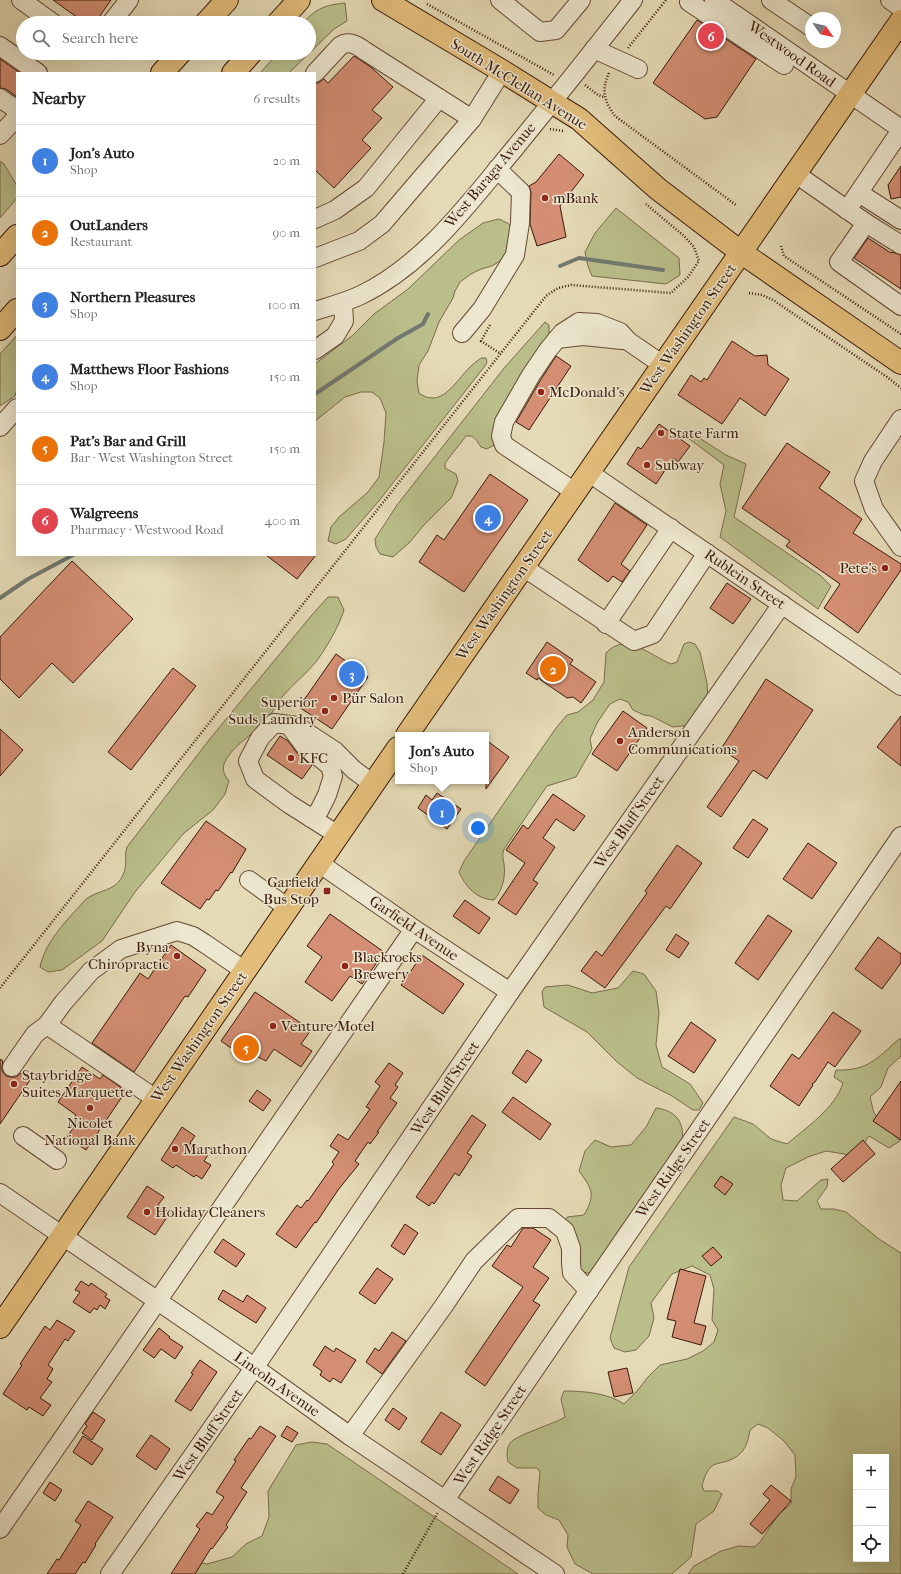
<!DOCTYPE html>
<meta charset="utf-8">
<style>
body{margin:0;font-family:"IM FELL French Canon",serif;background:#f6f6f6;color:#222}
.controls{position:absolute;right:12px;bottom:12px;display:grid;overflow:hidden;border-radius:0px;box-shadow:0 4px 16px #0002}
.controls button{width:36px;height:36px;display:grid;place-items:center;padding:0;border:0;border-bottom:1px solid #e0e0e0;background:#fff;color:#222;font:20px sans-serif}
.compass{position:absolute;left:805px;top:12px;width:36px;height:36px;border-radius:50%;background:#fff;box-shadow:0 4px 16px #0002;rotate:124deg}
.you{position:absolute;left:478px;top:828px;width:14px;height:14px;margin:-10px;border:3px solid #fff;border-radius:50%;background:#1a73e8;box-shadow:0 0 0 6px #1a73e833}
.badge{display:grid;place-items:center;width:26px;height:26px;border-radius:50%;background:#b45309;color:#fff;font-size:13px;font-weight:700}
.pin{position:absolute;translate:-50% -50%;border:2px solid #fff;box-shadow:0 1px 4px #0006}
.popup{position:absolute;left:395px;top:732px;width:94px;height:52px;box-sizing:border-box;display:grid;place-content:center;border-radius:0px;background:#fff;filter:drop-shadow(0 1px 3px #0005);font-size:13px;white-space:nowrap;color:#767676}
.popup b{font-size:15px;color:#222}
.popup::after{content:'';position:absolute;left:50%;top:100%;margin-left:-8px;border:8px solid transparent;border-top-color:#fff}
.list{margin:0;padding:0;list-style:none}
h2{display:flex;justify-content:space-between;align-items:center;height:52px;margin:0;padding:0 16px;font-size:17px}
h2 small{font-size:13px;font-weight:400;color:#767676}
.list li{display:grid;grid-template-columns:26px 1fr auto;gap:12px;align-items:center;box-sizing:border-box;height:72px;padding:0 16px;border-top:1px solid #e0e0e0}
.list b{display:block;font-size:15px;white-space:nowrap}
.list p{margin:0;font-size:13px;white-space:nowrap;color:#767676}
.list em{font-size:13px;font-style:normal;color:#767676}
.icon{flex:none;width:22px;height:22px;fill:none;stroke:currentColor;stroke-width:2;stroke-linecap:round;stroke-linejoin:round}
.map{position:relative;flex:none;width:901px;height:1574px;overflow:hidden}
.search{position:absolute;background:#fff;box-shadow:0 4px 16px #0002;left:16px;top:16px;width:300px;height:44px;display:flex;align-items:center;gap:10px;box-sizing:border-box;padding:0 14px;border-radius:22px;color:#767676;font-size:15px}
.panel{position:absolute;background:#fff;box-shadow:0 4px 16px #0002;left:16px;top:72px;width:300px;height:484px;border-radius:0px}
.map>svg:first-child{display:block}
</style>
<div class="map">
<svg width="901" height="1574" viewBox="0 0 901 1574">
<rect width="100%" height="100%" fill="#e4dab5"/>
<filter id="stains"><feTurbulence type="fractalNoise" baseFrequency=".005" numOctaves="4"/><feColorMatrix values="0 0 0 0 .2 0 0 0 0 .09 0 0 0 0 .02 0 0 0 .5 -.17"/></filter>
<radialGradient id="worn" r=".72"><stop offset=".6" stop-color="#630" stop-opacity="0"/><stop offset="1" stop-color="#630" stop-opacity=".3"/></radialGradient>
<g fill="#b9be8a" stroke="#7a6b4a" fill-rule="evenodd">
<path d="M345 3 347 21 334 29 289 73H260L278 53H309V23H303C316 8 326 5 345 3Z"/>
<polygon points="0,161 4,164 17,186 17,198 0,218"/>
<polygon points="616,208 679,258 680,275 666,284 592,276 588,266 585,252 595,233"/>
<path d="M499 219 509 224 512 230 509 249 500 261 492 266 481 269 471 274 460 282 455 291 453 298 439 322 428 351 419 365 417 381 419 393C423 396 427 398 433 398 447 398 460 377 469 368 473 364 477 361 481 358H486L487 362 485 366 378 502 346 539 336 544 328 541 331 527 339 517 368 492 379 477 384 442 386 413 380 398 372 392H361L345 397 315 421V364L353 335 374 314 408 289 459 240 483 223Z"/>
<path d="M545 322 549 325V337L494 445 487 449 481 447C476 440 475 435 466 436L445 463V468L456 474 458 481 451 498 424 525 410 542 393 557 380 554 376 547 375 539 397 505 505 367Z"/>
<polygon points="17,335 17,389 15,396 0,406 0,354"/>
<polygon points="690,432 726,455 746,464 734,517 821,576 831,586 818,609 720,537 726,511 720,484 724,465 688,438"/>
<path d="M328 597H338L344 610C339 626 326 649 315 663 305 675 293 684 283 696 275 705 272 716 262 725 249 737 231 747 224 764 222 771 225 776 229 781L225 794 213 810 184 833 135 892 102 941 62 970 48 972 40 967C45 941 69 918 86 899 102 888 119 892 125 869 127 860 124 856 127 847L209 740 311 616Z"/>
<path d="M689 642 695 644 700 652 707 683 708 699 690 725 673 727 651 716 644 715 633 710 628 702 620 699 610 704 597 723 590 739 592 749 576 777 547 786 504 849C502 855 503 858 504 864 506 877 502 891 494 900 476 899 466 887 459 872L464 861 556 728 567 715 578 712 593 700 604 682 606 653C626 631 651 656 671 664L677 662 684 644Z"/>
<polygon points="633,971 644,974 656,991 659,1013 656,1045 662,1067 690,1084 703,1103 699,1110 693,1110 672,1096 637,1078 616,1061 587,1032 544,1007 542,992 545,987 568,985 592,993 618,988"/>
<path d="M899 1039H901V1056L888 1068 881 1087 870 1097 874 1113 900 1141 889 1148 869 1136 860 1149 850 1155 826 1151 808 1157 786 1168 781 1185 783 1200 797 1201 821 1180 828 1179 827 1187 817 1201 821 1209H834L846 1212 879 1239 901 1253V1574H688L694 1566 721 1551 739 1546 754 1547 760 1542 778 1515 791 1504V1489L796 1477 795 1455 784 1441 768 1428 758 1424 750 1430C747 1448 742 1457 724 1462 720 1463 714 1464 712 1466 706 1471 704 1479 702 1486L704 1491H718L722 1494 714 1511 696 1524 691 1557 672 1574H593L575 1564 567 1547 568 1535 559 1520 546 1515 538 1508V1494L540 1472 537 1468H517L508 1462C507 1456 506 1449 510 1443 516 1435 554 1424 565 1417L561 1399 564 1391C583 1391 608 1393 624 1404L637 1391 648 1377 660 1365 687 1359 703 1351 714 1342 718 1330 712 1320 714 1289 710 1275 692 1266 672 1274 651 1303 654 1318 649 1336 636 1350 625 1352 614 1348 610 1338 629 1267 734 1117 753 1124 771 1139 787 1144C806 1128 836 1107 843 1083L834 1077 836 1070C868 1071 876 1059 899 1039ZM856 1457H886V1559H856Z"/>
<path d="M656 1108C679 1111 686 1126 681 1147L593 1272 587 1273 578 1270 562 1250 559 1238 567 1217 584 1215C596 1194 592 1189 579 1171L585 1151 595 1140 611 1147 631 1145 646 1127Z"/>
<polygon points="312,1442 327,1444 518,1574 191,1574 197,1562 207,1564 232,1557 246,1544 262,1536 269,1517 268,1491 296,1445"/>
</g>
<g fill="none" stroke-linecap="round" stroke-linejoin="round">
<g stroke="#727970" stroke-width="4">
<polyline points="560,266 579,258 663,270"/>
<polyline points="315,394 398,338 423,324 428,314"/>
<polyline points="0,598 28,579 73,555"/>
</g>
</g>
<g fill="#d38e73" stroke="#3a180a">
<polygon points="53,0 111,0 95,23 85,23"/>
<polygon points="697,20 756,59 717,117 705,119 653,83"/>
<polygon points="354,56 372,68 393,87 372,110 382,118 362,140 371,148 334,188 315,170 315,83 318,83 324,79 328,83"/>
<polygon points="0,59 20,73 17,73 17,97 6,89 0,88"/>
<polygon points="559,154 584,175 560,206 566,237 537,246 530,224 531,192 529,186 536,182"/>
<polygon points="901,166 901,197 891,199 888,185"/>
<polygon points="868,238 891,253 892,252 901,255 901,289 854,258"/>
<polygon points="732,341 755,356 767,355 768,365 789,379 765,416 740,398 722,424 678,395 691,375 701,382 704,378 707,380"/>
<polygon points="556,356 571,366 529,430 516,422 540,381"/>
<polygon points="659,424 690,446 678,462 673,458 656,484 627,464 638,447 641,449"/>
<polygon points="787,443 830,472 819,488 862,519 853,533 901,564 901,570 858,633 824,608 840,584 786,546 790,541 742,508"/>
<polygon points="490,474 528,500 464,592 419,562 437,535 444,540"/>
<polygon points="615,503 647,525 621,564 630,571 622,582 613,576 608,582 578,560"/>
<polygon points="266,555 316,555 297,579"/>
<polygon points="72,561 133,619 73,683 52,663 19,698 0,679 0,637"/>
<polygon points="727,583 751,599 733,624 710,608"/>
<polygon points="547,642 573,660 570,664 596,682 581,703 573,697 567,698 538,678 537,680 526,673"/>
<polygon points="336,654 368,677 332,729 299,707"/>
<polygon points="173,668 196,686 131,770 108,752"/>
<polygon points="766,679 813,710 767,779 753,770 721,817 707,807 739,761 721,749"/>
<polygon points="623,711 647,728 617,771 592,754"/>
<polygon points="901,716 901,766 877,747"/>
<polygon points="0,729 23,750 0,776"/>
<polygon points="280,736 288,741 297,753 312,765 302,779 267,755"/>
<polygon points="486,740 509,757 486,789"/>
<polygon points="437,793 461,809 447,829 418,808 426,795 432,800"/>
<polygon points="553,794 585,816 574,831 556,819 543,838 555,847 533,880 538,883 516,915 498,903 525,863 506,850 523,825 528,829"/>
<polygon points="753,819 768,829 748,858 733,848"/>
<polygon points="206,821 246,849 232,873 231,872 218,891 216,890 209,900 207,899 200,909 161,883"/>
<polygon points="808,843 837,863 812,899 783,879"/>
<polygon points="677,845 702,863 670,909 666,906 605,988 581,971 596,951 602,956 647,893 645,891"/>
<polygon points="465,900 490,918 479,934 453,916"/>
<polygon points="330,914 384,952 362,984 350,976 332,1001 305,982 322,957 307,946"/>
<polygon points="768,915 792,931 758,980 735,963"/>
<polygon points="676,934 689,943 679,958 666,950"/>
<polygon points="878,937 901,954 901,963 882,989 855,969"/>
<polygon points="171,945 206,970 188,997 185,996 134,1072 92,1043 140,973 148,979"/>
<polygon points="422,955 464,984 443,1014 401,985"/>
<polygon points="255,992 311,1030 301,1044 312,1051 301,1067 274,1049 266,1061 254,1055 250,1061 221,1041"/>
<polygon points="833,1012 861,1031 835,1067 828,1062 815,1082 812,1084 813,1085 799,1106 770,1086 792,1054 799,1059"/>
<polygon points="691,1022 716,1040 694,1073 668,1056"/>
<polygon points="527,1050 542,1060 526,1083 512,1073"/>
<polygon points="0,1059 3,1061 2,1066 2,1071 6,1076 11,1077 16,1077 21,1073 30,1080 0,1124"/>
<polygon points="389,1063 403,1073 395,1085 398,1087 390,1098 397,1103 377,1132 379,1132 370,1144 368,1142 355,1161 359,1164 338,1190 316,1223 315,1222 296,1248 276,1234 297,1205 301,1208 307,1200 308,1201 334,1164 332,1162 339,1152 330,1146 338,1134 348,1140 370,1109 366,1107 380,1086 375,1082"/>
<polygon points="82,1067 100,1079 103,1075 126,1091 86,1150 67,1137 74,1127 70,1124 76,1115 58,1102"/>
<polygon points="901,1081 901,1140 873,1121"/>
<polygon points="257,1090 271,1100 263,1111 249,1101"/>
<polygon points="513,1097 551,1124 540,1140 502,1112"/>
<polygon points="472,1115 486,1125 467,1153 472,1156 459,1176 455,1173 434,1204 432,1202 429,1206 416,1197"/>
<polygon points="182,1127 195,1136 190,1143 208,1155 204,1161 211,1165 202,1179 196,1175 194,1177 176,1165 173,1168 161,1160"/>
<polygon points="863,1140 875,1154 843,1182 831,1169"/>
<polygon points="721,1176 733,1184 725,1195 714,1186"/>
<polygon points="147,1186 164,1197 158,1205 170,1213 155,1235 127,1217"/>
<polygon points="405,1224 418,1233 404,1255 391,1246"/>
<polygon points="523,1228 533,1228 551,1240 533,1267 549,1278 533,1301 540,1305 485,1386 465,1372 523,1287 492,1266 507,1245 511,1247"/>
<polygon points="223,1239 245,1254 236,1267 214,1252"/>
<polygon points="713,1247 722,1257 711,1266 702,1256"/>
<polygon points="377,1268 393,1279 375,1304 359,1293"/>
<polygon points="680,1269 706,1276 694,1323 706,1326 701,1345 672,1337 676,1321 667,1319"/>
<polygon points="81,1281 89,1286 91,1283 107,1294 105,1297 110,1300 105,1309 100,1305 97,1310 94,1308 90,1313 73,1302 80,1292 75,1290"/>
<polygon points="223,1290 243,1302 247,1295 266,1308 256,1323 218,1299"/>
<polygon points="57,1320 75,1331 68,1341 65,1339 48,1365 53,1369 47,1379 52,1382 40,1398 51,1405 43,1416 29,1407 27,1410 3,1394 22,1365 20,1364 45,1326 50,1330"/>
<polygon points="159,1328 170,1337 169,1338 183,1347 175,1359 161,1349 154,1358 143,1350"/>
<polygon points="392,1332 406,1341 382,1374 366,1362 375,1348 379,1351"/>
<polygon points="325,1346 334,1352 336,1348 356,1360 341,1383 333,1378 330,1382 320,1375 322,1371 313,1365"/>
<polygon points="200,1360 217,1372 191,1411 175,1401 193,1374 191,1373"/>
<polygon points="627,1368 633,1393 614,1397 608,1372"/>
<polygon points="393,1408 407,1418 399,1430 385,1420"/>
<polygon points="93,1412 105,1420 92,1440 82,1433 87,1426 85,1424"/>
<polygon points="441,1412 461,1425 441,1455 421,1442"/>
<polygon points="260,1426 276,1436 241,1488 247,1492 226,1525 228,1527 212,1549 211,1548 195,1574 171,1574 200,1529 196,1526 207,1512 212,1515 224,1497 216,1492 236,1461 234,1460 249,1438 251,1439"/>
<polygon points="287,1426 298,1433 292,1442 281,1436"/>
<polygon points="151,1435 170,1449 156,1470 136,1456"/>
<polygon points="83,1436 103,1449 92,1465 73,1452"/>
<polygon points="498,1476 519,1490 510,1504 489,1490"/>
<polygon points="50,1482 62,1490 55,1501 43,1493"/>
<polygon points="771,1485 791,1501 762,1534 750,1524 770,1500 763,1494"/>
<polygon points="88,1501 113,1517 95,1544 96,1545 85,1563 83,1562 75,1574 47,1574 57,1559 59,1560 81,1525 75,1521"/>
</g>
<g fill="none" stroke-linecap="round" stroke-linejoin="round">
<g stroke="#644835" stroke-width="20">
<g id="minor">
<polyline points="21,0 53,23"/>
<polyline points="500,0 540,32 556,30 581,0"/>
<polyline points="714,0 901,129"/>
<polyline points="771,0 811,27"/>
<polyline points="890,0 901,8"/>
<polyline points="689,2 784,65"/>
<polyline points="111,23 129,0"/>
<polyline points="0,46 38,73"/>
<polyline points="594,49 638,69"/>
<path d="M315 73 340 46C349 40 357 45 365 51L472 119"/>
<polyline points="0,98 17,110"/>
<polyline points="0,135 17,117"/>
<polyline points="796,174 866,223 839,262 901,306"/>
<polyline points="859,193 901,220"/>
<polyline points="847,210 901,130"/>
<polyline points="315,219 335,210 366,188 439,98"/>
<polyline points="866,223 901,245"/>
<polyline points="315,258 359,241 382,224 472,119 502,71"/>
<path d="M315 311C331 306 346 302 361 295 425 264 470 202 514 149 554 100 594 50 633 0"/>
<polyline points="462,333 482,309 515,255 520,223 521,192 497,169"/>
<polyline points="557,339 583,336 622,340"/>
<polyline points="315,350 335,336 344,321 343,303"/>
<polyline points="901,419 873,461 864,481 874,509 901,547"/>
<polyline points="0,427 17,408"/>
<polyline points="588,472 901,686"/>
<polyline points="575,492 504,445 501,436 504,422 531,375 548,350 562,333 579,322 597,323 620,332 628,341 663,365"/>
<polyline points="523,567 634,641 653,634 707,553"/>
<polyline points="606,624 671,528"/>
<polyline points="289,725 304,745 330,766 333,776 327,795 319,811 311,818"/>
<polyline points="338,835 289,804 255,779 248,761 260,738 274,723 297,726 335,751 354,770 373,784"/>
<polyline points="319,863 414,929 510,992"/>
<polyline points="249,880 288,908"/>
<polyline points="12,1067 35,1034 47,1025"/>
<polyline points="156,1099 47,1025 63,1003 91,971 121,949 177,931 193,936 204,943 245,971"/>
<polyline points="23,1136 57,1160"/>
<polyline points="0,1193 241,1358 350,1436 555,1574"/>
<polyline points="350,1436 443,1307 474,1261 518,1218 549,1218 565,1231 571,1248 571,1263 572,1273 589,1291"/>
<polyline points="445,1500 901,836"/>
<polyline points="0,1529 414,929"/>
<polyline points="110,1574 254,1368 510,992 782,604"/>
</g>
</g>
<g stroke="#3a180a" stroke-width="24">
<g id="major">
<polyline points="383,0 502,71 579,119 658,189 742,253 901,363"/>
<polyline points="407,735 901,21"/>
<polyline points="0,1327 398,748"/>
</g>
</g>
<g stroke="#3a180a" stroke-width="24">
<g id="highway">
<polyline points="206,23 227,0"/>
<polyline points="278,23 299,0"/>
<polyline points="162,73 180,53"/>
<polyline points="233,73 251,53"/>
<polyline points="0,255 17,236"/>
<polyline points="0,329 17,310"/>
</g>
</g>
<g stroke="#3a180a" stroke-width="2.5" stroke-dasharray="1 2" stroke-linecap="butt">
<polyline points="427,4 554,75"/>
<polyline points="628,48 666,0"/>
<path d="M609 73C601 90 604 101 615 116L736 205"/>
<polyline points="585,85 598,95 604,97"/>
<polyline points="550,129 563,131"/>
<polyline points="781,246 784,256 901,334"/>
<polyline points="749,293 762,295 773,300 887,377 901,388"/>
<polyline points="490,325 481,341 501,354"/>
<polyline points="0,988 546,296 558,288 571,285 671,293 688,277 699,261 694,247 684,236 646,204"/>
<polyline points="403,1574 438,1512"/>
</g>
<use href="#minor" stroke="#ede7cf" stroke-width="18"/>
<use href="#major" stroke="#e2bd7a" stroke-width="22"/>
<use href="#highway" stroke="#e2bd7a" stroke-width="22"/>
</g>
<g fill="#8f2418" stroke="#ede7cf" stroke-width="1.5">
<circle cx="545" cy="198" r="4"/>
<circle cx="541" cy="392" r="4"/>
<circle cx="661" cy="433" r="4"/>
<circle cx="647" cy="465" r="4"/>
<circle cx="885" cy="568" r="4"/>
<circle cx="334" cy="698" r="4"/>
<circle cx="325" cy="711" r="4"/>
<circle cx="620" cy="741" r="4"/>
<circle cx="291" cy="758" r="4"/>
<rect x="323" y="887" width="8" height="8" rx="2"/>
<circle cx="177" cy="956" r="4"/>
<circle cx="345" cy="966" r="4"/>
<circle cx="273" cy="1026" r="4"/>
<circle cx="14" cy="1084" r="4"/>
<circle cx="90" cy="1108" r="4"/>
<circle cx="175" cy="1149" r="4"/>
<circle cx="147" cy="1212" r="4"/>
</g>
<g text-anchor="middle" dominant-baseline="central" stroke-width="3" stroke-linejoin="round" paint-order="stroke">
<g font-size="15" fill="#3a180a" stroke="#ede7cf">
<text transform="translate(792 54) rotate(35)">Westwood Road</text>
<text transform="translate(519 84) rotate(32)">South McClellan Avenue</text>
<text transform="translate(490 175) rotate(-50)">West Baraga Avenue</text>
<text transform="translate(688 329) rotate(-55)">West Washington Street</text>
<text transform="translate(745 579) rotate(34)">Rublein Street</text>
<text transform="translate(504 595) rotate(-55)">West Washington Street</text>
<text transform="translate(629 822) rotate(-55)">West Bluff Street</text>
<text transform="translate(414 928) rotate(34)">Garfield Avenue</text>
<text transform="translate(199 1037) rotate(-55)">West Washington Street</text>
<text transform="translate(445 1088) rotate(-56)">West Bluff Street</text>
<text transform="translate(673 1168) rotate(-55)">West Ridge Street</text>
<text transform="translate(277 1384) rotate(35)">Lincoln Avenue</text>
<text transform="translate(208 1435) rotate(-55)">West Bluff Street</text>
<text transform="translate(490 1435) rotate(-56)">West Ridge Street</text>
</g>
<g font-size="15" fill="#3a180a" stroke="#ede7cf" text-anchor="start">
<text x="553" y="198">mBank</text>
<text x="549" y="392">McDonald's</text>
<text x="669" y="433">State Farm</text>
<text x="655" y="465">Subway</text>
<text x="877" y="568" text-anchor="end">Pete's</text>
<text x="342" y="698">Pür Salon</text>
<text x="317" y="702" text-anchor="end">Superior<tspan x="317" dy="17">Suds Laundry</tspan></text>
<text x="628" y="732">Anderson<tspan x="628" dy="17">Communications</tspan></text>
<text x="299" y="758">KFC</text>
<text x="319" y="882" text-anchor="end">Garfield<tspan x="319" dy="17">Bus Stop</tspan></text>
<text x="169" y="947" text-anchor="end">Byna<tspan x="169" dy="17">Chiropractic</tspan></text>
<text x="353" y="957">Blackrocks<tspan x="353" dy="17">Brewery</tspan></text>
<text x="281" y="1026">Venture Motel</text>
<text x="22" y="1075">Staybridge<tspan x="22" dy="17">Suites Marquette</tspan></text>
<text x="90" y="1123" text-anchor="middle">Nicolet<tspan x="90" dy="17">National Bank</tspan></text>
<text x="183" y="1149">Marathon</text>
<text x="155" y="1212">Holiday Cleaners</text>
</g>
</g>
<rect width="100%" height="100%" filter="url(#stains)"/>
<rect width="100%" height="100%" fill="url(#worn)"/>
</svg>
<div class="controls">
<button>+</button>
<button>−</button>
<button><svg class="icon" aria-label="locate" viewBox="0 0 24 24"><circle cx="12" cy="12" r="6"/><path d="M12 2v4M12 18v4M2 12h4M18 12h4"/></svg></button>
</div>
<svg class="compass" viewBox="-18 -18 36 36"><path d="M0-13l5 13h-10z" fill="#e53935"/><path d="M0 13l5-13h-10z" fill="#767676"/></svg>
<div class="you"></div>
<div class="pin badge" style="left:442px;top:812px;background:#3f7fe0">1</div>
<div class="popup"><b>Jon's Auto</b>Shop</div>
<div class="pin badge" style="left:553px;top:669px;background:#e8710a">2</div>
<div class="pin badge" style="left:352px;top:674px;background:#3f7fe0">3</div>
<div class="pin badge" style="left:488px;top:518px;background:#3f7fe0">4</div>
<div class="pin badge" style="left:246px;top:1048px;background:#e8710a">5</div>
<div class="pin badge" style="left:711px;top:36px;background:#e0444e">6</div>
<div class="search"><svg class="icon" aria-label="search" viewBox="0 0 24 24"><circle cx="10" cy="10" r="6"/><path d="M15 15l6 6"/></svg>Search here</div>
<section class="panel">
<h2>Nearby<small>6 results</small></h2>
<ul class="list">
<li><span class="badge" style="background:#3f7fe0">1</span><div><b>Jon's Auto</b><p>Shop</p></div><em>20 m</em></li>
<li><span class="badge" style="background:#e8710a">2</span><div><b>OutLanders</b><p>Restaurant</p></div><em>90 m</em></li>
<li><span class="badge" style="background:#3f7fe0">3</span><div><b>Northern Pleasures</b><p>Shop</p></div><em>100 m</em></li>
<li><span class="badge" style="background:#3f7fe0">4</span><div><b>Matthews Floor Fashions</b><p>Shop</p></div><em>150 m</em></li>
<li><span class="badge" style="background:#e8710a">5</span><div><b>Pat's Bar and Grill</b><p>Bar · West Washington Street</p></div><em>150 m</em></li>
<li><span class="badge" style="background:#e0444e">6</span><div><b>Walgreens</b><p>Pharmacy · Westwood Road</p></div><em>400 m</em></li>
</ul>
</section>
</div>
